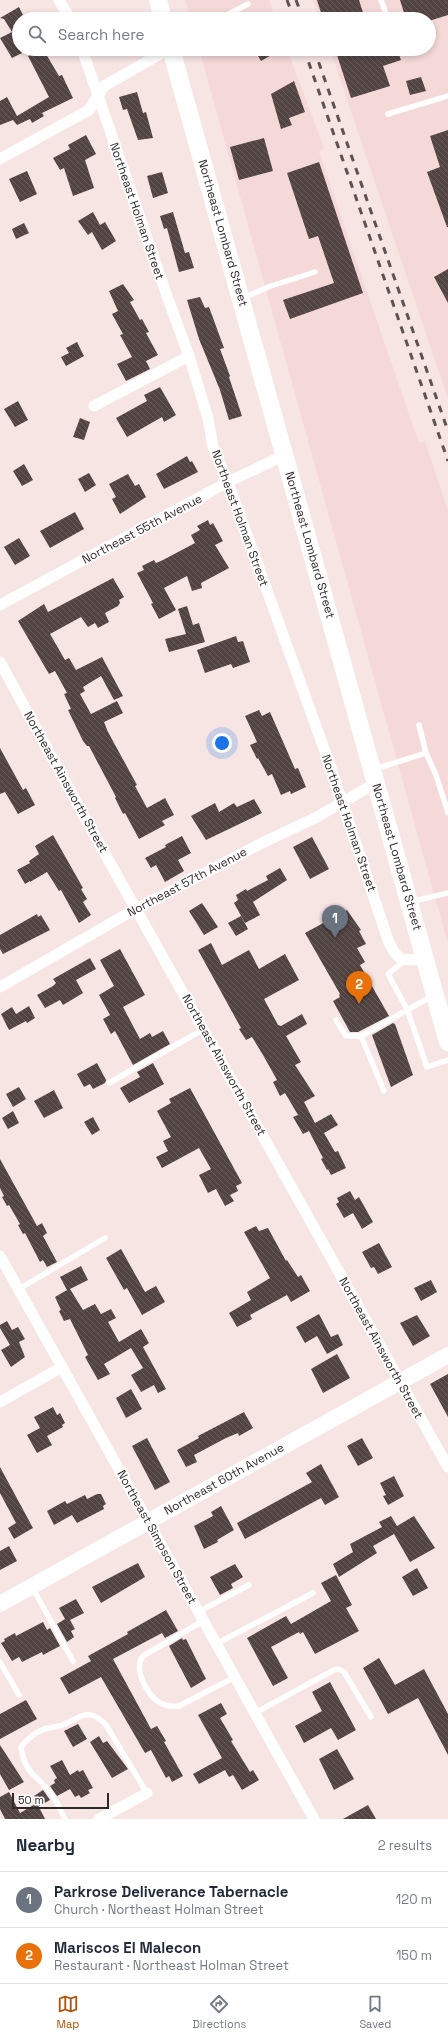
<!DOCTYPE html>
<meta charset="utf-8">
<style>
body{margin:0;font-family:"Space Grotesk",sans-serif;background:#f6f6f7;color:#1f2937}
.scale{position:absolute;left:12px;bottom:10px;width:97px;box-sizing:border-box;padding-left:4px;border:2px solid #2f2828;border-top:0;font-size:11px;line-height:14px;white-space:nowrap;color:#2f2828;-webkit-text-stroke:3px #fff;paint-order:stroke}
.you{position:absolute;left:222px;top:743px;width:14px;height:14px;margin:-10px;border:3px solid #fff;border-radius:50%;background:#1a73e8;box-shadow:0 0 0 6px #1a73e833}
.badge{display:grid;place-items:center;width:26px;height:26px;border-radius:50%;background:#b45309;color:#fff;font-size:13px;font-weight:700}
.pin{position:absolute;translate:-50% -33px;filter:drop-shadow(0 1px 2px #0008)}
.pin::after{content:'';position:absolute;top:21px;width:14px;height:12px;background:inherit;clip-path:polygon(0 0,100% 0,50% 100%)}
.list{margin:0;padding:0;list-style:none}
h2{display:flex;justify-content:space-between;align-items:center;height:52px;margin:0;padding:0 16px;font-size:17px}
h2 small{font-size:13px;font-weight:400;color:#747a83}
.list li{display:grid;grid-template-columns:26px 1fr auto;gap:12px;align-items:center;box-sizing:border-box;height:56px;padding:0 16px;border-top:1px solid #e0e1e3}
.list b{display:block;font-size:15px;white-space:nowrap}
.list p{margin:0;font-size:13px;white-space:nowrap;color:#747a83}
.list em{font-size:13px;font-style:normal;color:#747a83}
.icon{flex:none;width:22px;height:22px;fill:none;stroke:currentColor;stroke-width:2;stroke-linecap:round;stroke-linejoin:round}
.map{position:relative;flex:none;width:448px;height:1819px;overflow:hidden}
.search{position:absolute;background:#fff;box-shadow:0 2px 6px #0003;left:12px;right:12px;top:12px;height:44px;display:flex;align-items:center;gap:10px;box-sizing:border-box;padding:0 14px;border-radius:22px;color:#747a83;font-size:15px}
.sheet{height:164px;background:#fff}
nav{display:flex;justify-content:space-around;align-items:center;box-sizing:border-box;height:56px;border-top:1px solid #e0e1e3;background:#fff;font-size:11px;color:#747a83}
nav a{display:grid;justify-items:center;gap:2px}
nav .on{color:#b45309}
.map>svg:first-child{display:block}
</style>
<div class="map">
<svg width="448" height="1819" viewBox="0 0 448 1819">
<defs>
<pattern id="building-back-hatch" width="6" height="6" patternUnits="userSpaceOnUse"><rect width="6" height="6" fill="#534444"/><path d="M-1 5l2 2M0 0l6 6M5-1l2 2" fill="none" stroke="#695c5c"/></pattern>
</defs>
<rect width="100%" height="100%" fill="#f7e5e4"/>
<g fill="#f5d9d9">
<polygon points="185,0 269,0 276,19 190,19"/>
<polygon points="313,0 448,0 448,399 330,49 429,49 429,19 320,19"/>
<polygon points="199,49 287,49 324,148 319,152 419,443 425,441 448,511 448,944"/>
</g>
<g fill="url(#building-back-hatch)">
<polygon points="317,0 359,0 365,19 323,19"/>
<polygon points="400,0 448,0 448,15 429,21 429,19 406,19"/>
<polygon points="19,7 25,19 19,19 19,49 22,53 12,58 0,38 12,32 4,19 0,18"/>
<polygon points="40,49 43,49 59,76 62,75 73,98 42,113 44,116 32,123 30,119 17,125 13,120 0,125 0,101 7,97 17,116 49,97 28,56"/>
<polygon points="254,49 282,49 261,61"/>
<polygon points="335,49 389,49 391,53 398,51 401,60 383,66 390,86 351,98"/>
<polygon points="421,77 426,91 410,95 406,81"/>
<polygon points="294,81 305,112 289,118 292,125 281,129 271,94"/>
<polygon points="137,92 143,113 146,112 153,138 138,140 127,109 123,110 119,97"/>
<polygon points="448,130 448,227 447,227 427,172 440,167 430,136"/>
<polygon points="86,135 96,154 85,160 94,188 73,196 64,168 60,170 53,158 70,149 68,145"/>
<polygon points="264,138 273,171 239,180 230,147"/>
<polygon points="319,162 363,293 290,319 283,300 334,283 318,236 309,239 287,173"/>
<polygon points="27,171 37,194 20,202 9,179"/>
<polygon points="162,172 168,193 153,198 147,176"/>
<polygon points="93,212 100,225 105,222 116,241 102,250 92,232 88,235 78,221"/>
<polygon points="173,212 185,253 189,252 194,268 179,272 167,228 164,229 160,216"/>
<polygon points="24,223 29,233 16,239 12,229"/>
<polygon points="448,269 448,303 434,277"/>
<polygon points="123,284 134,300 130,302 140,320 142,319 149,332 146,333 158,355 146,361 150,369 126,381 117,364 132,357 120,335 123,334 112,314 118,311 109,291"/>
<polygon points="200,297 205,308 209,307 224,348 220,349 230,376 229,377 242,416 229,420 220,390 199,339 187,300"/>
<polygon points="77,342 84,356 66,366 61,357 69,353 66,348"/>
<polygon points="160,387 176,415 164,422 162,417 127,437 116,418 147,401 144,395"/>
<polygon points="18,401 28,420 15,427 4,409"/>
<polygon points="80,418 90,422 84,440 73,437"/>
<polygon points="187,456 190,462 192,461 198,472 164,489 156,474"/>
<polygon points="24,464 33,480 22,486 13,471"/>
<polygon points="89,473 96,485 85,492 78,479"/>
<polygon points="128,474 135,486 139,484 146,497 120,514 112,499 116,497 109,484"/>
<polygon points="75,512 84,529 50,548 40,531"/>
<polygon points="208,520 210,525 213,523 223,541 215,545 229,568 201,583 202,588 192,591 187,576 164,588 176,610 159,619 151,604 153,603 137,573 144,570 142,566 154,560 156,563 163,560 195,543 191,535 200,530 197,526"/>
<polygon points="19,538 30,556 15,565 4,547"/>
<polygon points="113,578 124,597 119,600 120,603 118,606 105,613 109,622 98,628 95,623 88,627 81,617 50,634 65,660 69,658 76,670 102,657 123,696 114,700 101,676 83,687 85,691 80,694 91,714 117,701 123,713 104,722 108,732 137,785 135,786 147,808 165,798 174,815 162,821 165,825 139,839 125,813 123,814 115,798 116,797 89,746 87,746 83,741 68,710 71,709 64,694 67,693 55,671 49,674 18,621 44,604 48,612"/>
<polygon points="187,606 193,625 199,623 205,642 169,652 165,639 186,634 178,609"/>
<polygon points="236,636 238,642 243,641 250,662 233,668 231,664 205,673 197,650"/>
<polygon points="259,710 262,716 270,712 295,769 298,768 306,787 291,794 290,791 281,795 272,774 268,776 258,758 257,759 250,745 257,742 245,716"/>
<polygon points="0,748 23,790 26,788 35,805 18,814 5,792 0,794"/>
<polygon points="254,799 262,813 206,840 191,816 215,803 219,812 234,803 237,807"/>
<polygon points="53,835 83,888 81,889 87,899 83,902 91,915 79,923 61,890 59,891 47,872 30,882 30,881 25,884 17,870 30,863 29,861 39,854 35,846"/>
<polygon points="182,836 191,853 178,860 184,871 165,882 156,865 151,868 145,858 166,847 165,845"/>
<polygon points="312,837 329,869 310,879 293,847"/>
<polygon points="280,868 287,880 253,902 260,915 245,923 234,903 238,900 236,895 246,889 247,891 268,880 266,876"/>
<polygon points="202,903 218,927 204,935 189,911"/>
<polygon points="347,910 361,930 359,931 366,944 357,948 365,962 360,965 389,1016 358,1032 350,1032 333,1001 340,997 339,995 340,994 305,933"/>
<polygon points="37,914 38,917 41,915 50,930 3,954 0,949 0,935"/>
<polygon points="241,916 248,929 236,936 228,923"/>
<polygon points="211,943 222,965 249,950 259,969 285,954 299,980 264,999 278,1025 281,1026 302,1014 307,1024 286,1036 301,1062 295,1065 315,1096 304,1102 315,1123 331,1114 338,1125 324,1133 335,1152 338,1151 346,1168 331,1175 328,1169 327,1170 321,1159 323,1158 309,1131 303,1134 293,1117 298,1115 285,1093 280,1096 273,1082 277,1080 263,1055 252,1037 246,1040 239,1029 241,1028 198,950"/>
<polygon points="120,949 145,995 123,1007 140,1039 150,1033 152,1037 163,1031 170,1044 133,1065 115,1031 111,1034 103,1019 110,1015 99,995 114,986 100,960"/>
<polygon points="90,958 96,969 76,980 83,993 63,1005 60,1000 45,1008 37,995 53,986 56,983 53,979"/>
<polygon points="29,1006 35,1018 27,1023 26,1021 9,1030 1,1014 12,1007 16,1014"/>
<polygon points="393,1023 395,1024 413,1075 391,1087 372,1035"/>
<polygon points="97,1063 106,1080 105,1083 93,1089 90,1084 84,1087 77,1074"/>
<polygon points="153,1063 164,1084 129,1103 120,1088 140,1077 137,1072"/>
<polygon points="19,1087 26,1099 13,1107 6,1094"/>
<polygon points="190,1088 242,1183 236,1186 238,1191 230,1195 234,1201 225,1206 216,1189 208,1193 199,1175 211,1169 199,1148 162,1168 156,1157 168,1151 163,1141 171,1137 157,1111 171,1103 169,1099"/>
<polygon points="54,1090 63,1108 44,1118 34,1101"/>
<polygon points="13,1111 19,1123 8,1129 2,1118"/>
<polygon points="93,1117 100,1130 92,1135 84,1122"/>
<polygon points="0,1159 37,1226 42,1223 47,1233 43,1236 57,1262 47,1267 43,1260 40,1262 25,1233 23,1234 18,1225 20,1224 9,1205 7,1206 2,1197 4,1196 0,1188"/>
<polygon points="350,1191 355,1200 359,1197 373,1222 362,1229 353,1213 344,1218 336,1204 339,1202 337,1198"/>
<polygon points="256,1226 259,1231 268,1228 286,1261 287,1260 298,1277 301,1275 310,1291 291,1302 287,1295 250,1315 252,1319 237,1327 229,1313 251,1300 247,1292 270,1278 244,1232"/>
<polygon points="379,1243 392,1267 378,1274 374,1267 371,1268 362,1252"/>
<polygon points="121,1249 145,1292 156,1286 165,1302 142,1315 127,1288 124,1290 106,1258"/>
<polygon points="81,1266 88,1280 70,1289 83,1310 95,1304 101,1314 111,1309 116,1318 108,1322 119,1342 141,1329 149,1343 143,1347 166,1389 158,1393 154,1385 141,1392 131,1375 143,1368 131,1348 104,1364 110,1374 98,1380 85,1357 88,1355 70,1319 64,1321 59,1311 61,1310 55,1297 67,1290 60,1277"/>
<polygon points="431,1280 437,1292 421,1301 414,1288"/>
<polygon points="319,1314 331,1337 338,1334 343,1345 327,1354 317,1336 305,1343 296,1327"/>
<polygon points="417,1315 430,1336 413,1346 400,1323"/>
<polygon points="7,1321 12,1330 18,1327 25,1339 19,1342 25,1357 11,1367 1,1350 10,1345 0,1328 0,1325"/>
<polygon points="337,1354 350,1378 323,1393 311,1369"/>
<polygon points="448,1374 448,1417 430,1384"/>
<polygon points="131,1389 142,1409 126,1418 116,1398"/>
<polygon points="53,1407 57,1415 60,1413 65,1423 62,1425 63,1427 47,1436 52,1445 37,1453 27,1435 40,1428 34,1417"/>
<polygon points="244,1412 253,1428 239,1436 238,1433 226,1438 194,1455 197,1462 186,1467 177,1450 199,1438 198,1436"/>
<polygon points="147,1438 170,1482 155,1490 132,1446"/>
<polygon points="362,1438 373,1458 358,1466 347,1446"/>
<polygon points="321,1464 339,1497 325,1505 321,1498 245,1539 237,1523 312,1482 306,1473"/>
<polygon points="0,1467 33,1528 14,1539 8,1528 16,1523 0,1493"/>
<polygon points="394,1476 404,1496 388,1505 383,1496 386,1495 380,1483"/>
<polygon points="97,1494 101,1494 106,1504 103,1506 104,1509 77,1523 72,1515 54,1525 47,1511 65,1501 67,1504 85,1495 87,1499"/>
<polygon points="221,1506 234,1530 217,1540 218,1542 204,1549 194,1526 213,1516 211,1512"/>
<polygon points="391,1516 397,1526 414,1516 435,1548 410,1562 394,1534 373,1546 377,1553 339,1577 333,1564 353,1552 350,1544 382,1527 379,1522"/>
<polygon points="9,1546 17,1561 0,1570 0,1551"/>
<polygon points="138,1563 145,1577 101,1603 92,1587"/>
<polygon points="235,1564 243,1577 231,1584 233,1588 220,1595 210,1577"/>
<polygon points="417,1568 428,1588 413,1596 402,1577"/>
<polygon points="336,1575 352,1605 346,1608 359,1631 315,1654 303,1632 300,1634 299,1632 271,1647 288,1678 273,1686 247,1638 286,1616 291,1624 331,1601 321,1583"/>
<polygon points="76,1599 84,1613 70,1620 75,1629 71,1631 74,1637 67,1642 57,1624 65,1619 59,1608"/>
<polygon points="166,1610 178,1631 165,1638 162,1633 113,1659 151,1729 157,1726 166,1741 164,1742 183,1776 172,1782 169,1776 166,1778 151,1750 145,1753 101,1677 69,1694 60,1678 91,1661 88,1656 128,1634 127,1632"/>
<polygon points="43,1622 47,1630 50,1628 60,1646 43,1655 42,1652 22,1662 19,1657 12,1661 1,1643 5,1641 4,1639 15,1633 16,1636"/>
<polygon points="182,1638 183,1640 186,1639 206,1679 191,1688 169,1646"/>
<polygon points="379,1658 395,1685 424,1669 448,1714 448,1755 418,1698 388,1714 363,1668"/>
<polygon points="330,1682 356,1730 338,1740 331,1728 304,1743 295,1726 322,1711 312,1692"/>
<polygon points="26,1700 37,1719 0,1739 0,1714"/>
<polygon points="221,1703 227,1714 220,1718 233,1740 231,1741 250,1772 253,1770 259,1780 242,1790 233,1775 229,1777 225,1770 199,1784 193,1774 222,1758 198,1715"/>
<polygon points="78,1724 87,1739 73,1747 64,1731"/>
<polygon points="99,1736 103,1743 107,1741 128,1769 112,1778 90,1742"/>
<polygon points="0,1745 24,1782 9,1790 0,1774"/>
<polygon points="337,1749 354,1779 334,1790 319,1759"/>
<polygon points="62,1760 70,1775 78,1770 79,1772 83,1770 93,1788 88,1790 90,1793 81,1798 79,1795 75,1797 70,1789 57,1796 50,1786 55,1783 54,1780 57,1778 50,1766"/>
<polygon points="43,1790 50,1800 39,1806 34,1796"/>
<polygon points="9,1792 20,1813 37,1803 45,1819 5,1819 0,1809 0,1797"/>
<polygon points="368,1805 376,1819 343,1819"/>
</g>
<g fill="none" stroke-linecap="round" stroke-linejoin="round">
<g stroke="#fff" stroke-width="5.5">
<polyline points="381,0 388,19"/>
<polyline points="219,19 248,4"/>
<polyline points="388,114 448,96"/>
<polyline points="243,298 268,287 315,272"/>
<polyline points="419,725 426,753"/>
<polyline points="375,769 426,753 436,775 448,813"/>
<polyline points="410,902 448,893"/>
<polyline points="404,961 388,974 407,1009 427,1067 448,1060"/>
<polyline points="336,1020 346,1036 361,1036"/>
<polyline points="109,1083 204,1029"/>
<polyline points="384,1091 361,1036 432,996"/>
<polyline points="19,1289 105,1238"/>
<polyline points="32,1587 73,1661"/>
<polyline points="198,1612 249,1585"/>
<path d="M203 1621 143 1656C133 1669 147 1695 160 1703 166 1706 172 1707 179 1706L235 1677"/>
<polyline points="216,1644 313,1593"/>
<polyline points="0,1662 19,1695"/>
<polyline points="255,1713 334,1670 339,1669 344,1672 371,1717"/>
<path d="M65 1819C61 1811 57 1801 51 1794 37 1774 25 1775 21 1747 27 1739 38 1730 48 1728 52 1727 56 1727 60 1726 79 1719 88 1705 106 1725L147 1793"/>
</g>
<g stroke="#fff" stroke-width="11">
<polyline points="59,0 70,19"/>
<path d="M82 49 167 296 189 356 208 418 213 447 228 482 331 768 388 940C398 963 402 961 425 958"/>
<polyline points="0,159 89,110 104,86 169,49"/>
<polyline points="94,406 189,356"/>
<polyline points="0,605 228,482 285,455"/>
<polyline points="0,662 90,827 448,1467"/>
<polyline points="0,987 125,915 262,843 315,818 376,783"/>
<polyline points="0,1256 314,1819"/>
<polyline points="0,1402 62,1367"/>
<polyline points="99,1819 147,1793"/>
</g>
<polyline stroke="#fff" stroke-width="16" points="0,1604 448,1355"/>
<g stroke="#fff" stroke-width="18">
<polyline points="158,0 163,19"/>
<polyline points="171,49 448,1042"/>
</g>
<g stroke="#5d5353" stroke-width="3" stroke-dasharray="7 7" stroke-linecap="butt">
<polyline points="287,0 294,19"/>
<polyline points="296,0 303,19"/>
<polyline points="304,49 448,461"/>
<polyline points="314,49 448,431"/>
</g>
</g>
<g text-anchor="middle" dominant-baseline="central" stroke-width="4" stroke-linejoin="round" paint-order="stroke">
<g font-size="12" fill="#2f2828" stroke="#fff">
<text transform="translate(137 211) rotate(71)">Northeast Holman Street</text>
<text transform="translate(223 233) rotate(74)">Northeast Lombard Street</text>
<text transform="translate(240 518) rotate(70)">Northeast Holman Street</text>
<text transform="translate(142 529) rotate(-28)">Northeast 55th Avenue</text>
<text transform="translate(310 545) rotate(74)">Northeast Lombard Street</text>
<text transform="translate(66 782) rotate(61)">Northeast Ainsworth Street</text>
<text transform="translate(349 823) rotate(71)">Northeast Holman Street</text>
<text transform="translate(397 857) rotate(74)">Northeast Lombard Street</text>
<text transform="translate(187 882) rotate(-28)">Northeast 57th Avenue</text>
<text transform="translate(224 1065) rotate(61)">Northeast Ainsworth Street</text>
<text transform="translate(381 1348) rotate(61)">Northeast Ainsworth Street</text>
<text transform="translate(224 1479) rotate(-29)">Northeast 60th Avenue</text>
<text transform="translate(157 1537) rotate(61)">Northeast Simpson Street</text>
</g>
</g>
</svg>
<div class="scale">50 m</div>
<div class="you"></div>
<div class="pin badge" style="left:335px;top:938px;background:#6b7280">1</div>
<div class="pin badge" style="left:359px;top:1004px;background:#e8710a">2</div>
<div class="search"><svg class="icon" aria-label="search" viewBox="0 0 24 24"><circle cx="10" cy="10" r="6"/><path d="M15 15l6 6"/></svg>Search here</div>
</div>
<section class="sheet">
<h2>Nearby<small>2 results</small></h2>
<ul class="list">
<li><span class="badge" style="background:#6b7280">1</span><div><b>Parkrose Deliverance Tabernacle</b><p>Church · Northeast Holman Street</p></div><em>120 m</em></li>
<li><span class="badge" style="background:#e8710a">2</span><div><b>Mariscos El Malecon</b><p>Restaurant · Northeast Holman Street</p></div><em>150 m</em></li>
</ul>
</section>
<nav>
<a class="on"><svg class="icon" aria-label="map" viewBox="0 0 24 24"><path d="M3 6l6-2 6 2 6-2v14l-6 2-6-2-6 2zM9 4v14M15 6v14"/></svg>Map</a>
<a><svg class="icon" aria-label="directions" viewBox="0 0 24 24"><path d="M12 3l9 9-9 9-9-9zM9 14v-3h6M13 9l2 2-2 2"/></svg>Directions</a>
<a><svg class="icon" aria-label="saved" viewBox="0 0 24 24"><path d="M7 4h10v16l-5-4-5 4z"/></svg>Saved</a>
</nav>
